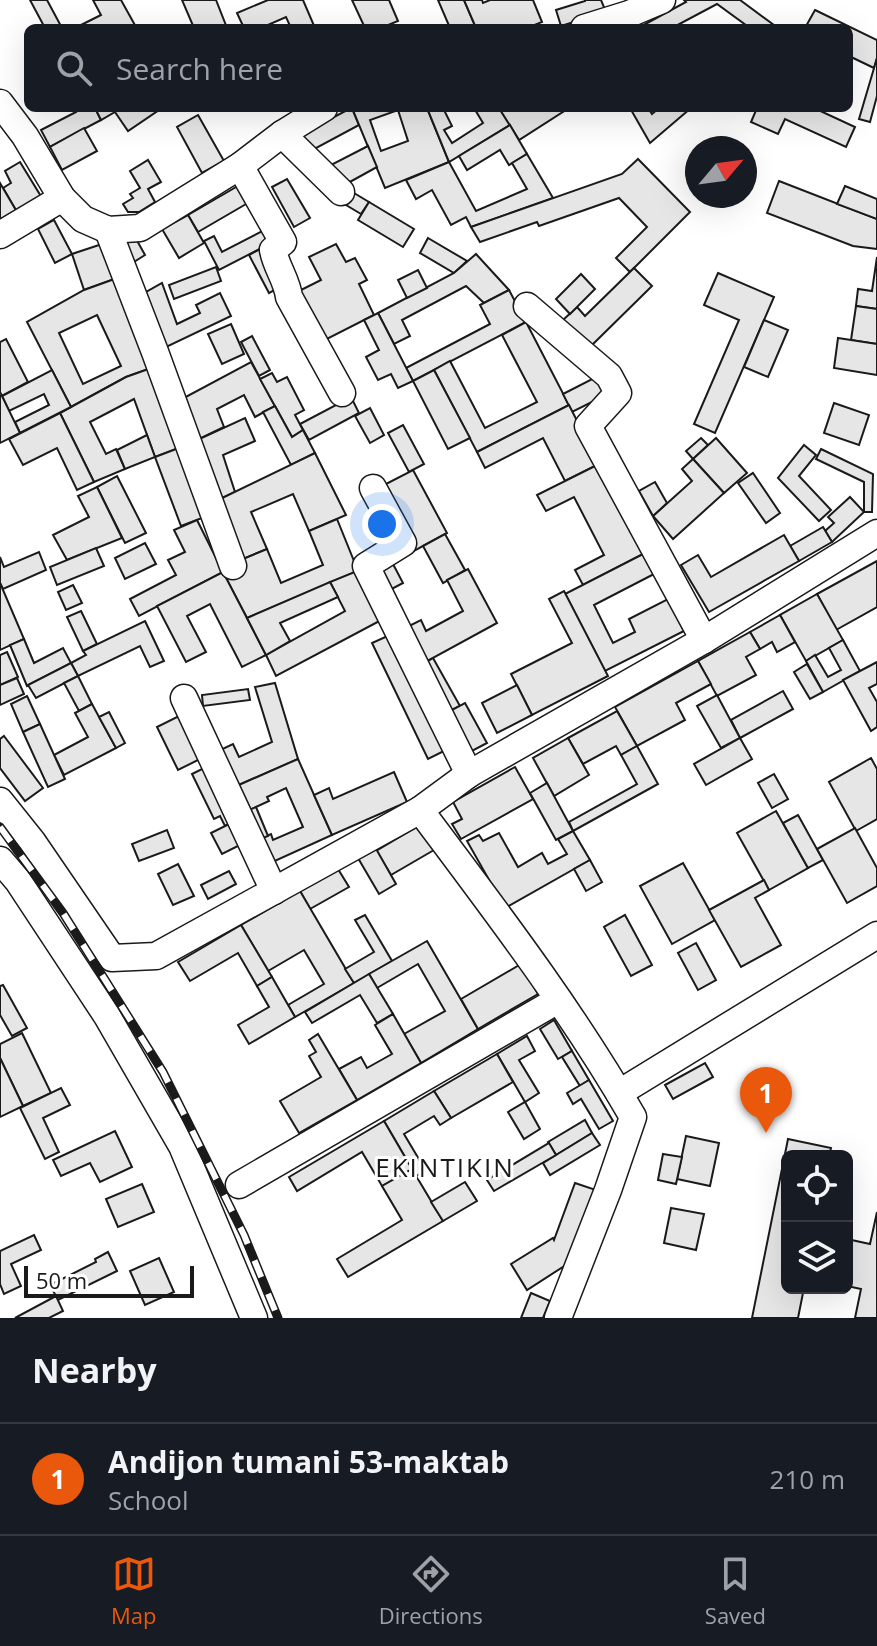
<!DOCTYPE html>
<style>
body{margin:0;font-family:"Open Sans",sans-serif;background:#242831;color:#f1f3f6}
.controls{position:absolute;right:24px;bottom:24px;display:grid;overflow:hidden;border-radius:12px;box-shadow:0 8px 32px #0002}
.controls button{width:72px;height:72px;display:grid;place-items:center;padding:0;border:0;border-bottom:2px solid #363941;background:#171b24;color:#f1f3f6;font:40px sans-serif}
.compass{position:absolute;left:685px;top:136px;width:72px;height:72px;border-radius:50%;background:#171b24;box-shadow:0 8px 32px #0002;rotate:61deg}
.scale{position:absolute;left:24px;bottom:20px;width:170px;box-sizing:border-box;padding-left:8px;border:4px solid #1a1a1a;border-top:0;font-size:22px;line-height:28px;white-space:nowrap;color:#1a1a1a;-webkit-text-stroke:6px #fff;paint-order:stroke}
.you{position:absolute;left:382px;top:524px;width:28px;height:28px;margin:-20px;border:6px solid #fff;border-radius:50%;background:#1a73e8;box-shadow:0 0 0 12px #1a73e833}
.badge{display:grid;place-items:center;width:52px;height:52px;border-radius:50%;background:#ea580c;color:#fff;font-size:26px;font-weight:700}
.pin{position:absolute;translate:-50% -66px;filter:drop-shadow(0 2px 4px #0008)}
.pin::after{content:'';position:absolute;top:42px;width:28px;height:24px;background:inherit;clip-path:polygon(0 0,100% 0,50% 100%)}
.list{margin:0;padding:0;list-style:none}
h2{display:flex;justify-content:space-between;align-items:center;height:104px;margin:0;padding:0 32px;font-size:34px}
h2 small{font-size:26px;font-weight:400;color:#9ea1a6}
.list li{display:grid;grid-template-columns:52px 1fr auto;gap:24px;align-items:center;box-sizing:border-box;height:112px;padding:0 32px;border-top:2px solid #363941}
.list b{display:block;font-size:30px;white-space:nowrap}
.list p{margin:0;font-size:26px;white-space:nowrap;color:#9ea1a6}
.list em{font-size:26px;font-style:normal;color:#9ea1a6}
.icon{flex:none;width:44px;height:44px;fill:none;stroke:currentColor;stroke-width:2;stroke-linecap:round;stroke-linejoin:round}
.map{position:relative;flex:none;width:877px;height:1318px;overflow:hidden}
.search{position:absolute;background:#171b24;box-shadow:0 8px 32px #0002;left:24px;right:24px;top:24px;height:88px;display:flex;align-items:center;gap:20px;box-sizing:border-box;padding:0 28px;border-radius:12px;color:#9ea1a6;font-size:30px}
.sheet{height:216px;background:#171b24}
nav{display:flex;justify-content:space-around;align-items:center;box-sizing:border-box;height:112px;border-top:2px solid #363941;background:#171b24;font-size:22px;color:#9ea1a6}
nav a{display:grid;justify-items:center;gap:4px}
nav .on{color:#ea580c}
.map>svg:first-child{display:block}
</style>
<div class="map">
<svg width="877" height="1318" viewBox="0 0 877 1318">
<rect width="100%" height="100%" fill="#fff"/>
<g fill="#e6e6e6" stroke="#1a1a1a" stroke-width="2" fill-rule="evenodd">
<polygon points="30,0 47,0 62,28 45,28"/>
<polygon points="93,0 121,0 136,27 75,28 101,15"/>
<polygon points="182,0 216,0 227,28 194,28"/>
<polygon points="268,0 303,0 315,28 291,28 286,17 261,28 244,28 237,13"/>
<polygon points="352,0 389,0 398,21 381,28 365,28"/>
<polygon points="438,0 464,0 476,28 450,28"/>
<polygon points="464,0 482,0 483,3 490,0 533,0 542,22 527,28 476,28"/>
<polygon points="585,0 601,0 606,12 561,26 556,10 585,1"/>
<polygon points="684,0 740,0 778,28 750,28 717,4 672,28 638,28 686,2"/>
<polygon points="815,10 877,40 877,58 874,68 849,56 849,28 805,28"/>
<polygon points="877,58 877,96 870,122 859,119"/>
<polygon points="74,108 95,108 101,120 50,147 41,130 76,112"/>
<polygon points="95,108 162,108 128,131 115,112 101,120"/>
<polygon points="351,108 352,108 359,125 307,153 298,136"/>
<path d="M352 108H427L449 162 385 188ZM398 110 408 141 381 151 370 120Z"/>
<polygon points="427,108 443,108 452,126 444,130 452,143 483,123 474,108 499,108 510,125 449,162"/>
<polygon points="499,108 569,108 519,140"/>
<polygon points="630,108 648,108 652,114 659,108 691,108 650,143"/>
<polygon points="757,108 814,108 855,127 846,147 785,119 778,134 751,122"/>
<polygon points="198,115 224,161 202,173 177,127"/>
<polygon points="510,125 527,154 509,165 500,150 467,170 459,156"/>
<polygon points="84,128 97,151 62,170 50,147"/>
<polygon points="368,146 377,167 348,183 325,168"/>
<polygon points="527,154 553,198 471,227 466,217 451,225 432,190 416,199 406,180 449,162 476,211 527,189 512,163"/>
<polygon points="638,159 690,212 630,272 616,258 647,227 619,198 539,226 537,222 480,242 471,227 622,174"/>
<polygon points="148,160 161,182 148,189 155,202 139,212 128,212 123,204 133,198 130,194 140,188 130,171"/>
<polygon points="20,162 42,198 17,212 3,188 11,183 5,171"/>
<polygon points="287,179 310,218 294,227 272,187"/>
<polygon points="779,181 877,219 877,249 853,246 767,213"/>
<polygon points="0,183 17,212 0,223"/>
<polygon points="243,183 253,200 198,232 188,215"/>
<polygon points="845,186 877,199 877,219 837,204"/>
<polygon points="349,190 369,202 361,214 341,202"/>
<polygon points="369,202 414,229 403,247 358,220"/>
<polygon points="188,215 204,243 179,258 162,229"/>
<polygon points="54,220 72,254 55,263 38,229"/>
<polygon points="268,228 275,241 219,270 204,241 214,236 222,252"/>
<polygon points="135,237 145,255 129,265 119,246"/>
<polygon points="428,238 467,261 454,273 420,253"/>
<polygon points="108,242 120,277 84,290 72,254"/>
<polygon points="336,244 346,262 355,258 367,280 359,284 374,315 321,342 295,293 321,280 309,257"/>
<polygon points="262,248 281,286 269,293 249,255"/>
<polygon points="476,254 509,290 484,303 466,286 402,320 410,336 394,344 378,313 454,273"/>
<polygon points="877,257 877,309 856,306 858,289 872,291"/>
<polygon points="216,267 221,281 174,299 169,285"/>
<polygon points="634,268 652,286 590,347 563,320 577,307 585,316"/>
<polygon points="418,270 427,288 407,298 398,280"/>
<polygon points="718,273 774,297 715,433 694,424 739,320 704,305"/>
<polygon points="581,274 595,289 570,314 556,299"/>
<path d="M120 277 154 367 126 377 71 407 27 322 84 290ZM97 315 121 366 83 384 59 333Z"/>
<polygon points="162,283 177,324 200,313 196,305 220,293 231,316 162,349 139,296"/>
<polygon points="509,290 526,322 413,381 406,368 490,324 480,305"/>
<polygon points="856,306 877,309 877,344 851,340"/>
<polygon points="378,313 413,381 398,388 391,374 378,380 366,357 379,350 364,320"/>
<polygon points="764,320 788,330 768,377 744,367"/>
<polygon points="526,322 569,405 477,452 434,370 450,361 485,428 537,402 502,335"/>
<polygon points="231,324 244,354 222,364 208,334"/>
<polygon points="252,336 270,370 259,376 241,342"/>
<polygon points="838,338 877,344 877,375 834,368"/>
<polygon points="6,339 28,382 2,396 0,392 0,342"/>
<polygon points="251,362 275,406 255,417 244,395 217,409 224,427 195,441 180,400"/>
<polygon points="154,367 184,446 155,457 134,399 90,422 106,454 116,449 125,469 94,482 60,413 126,377"/>
<polygon points="52,370 71,407 20,433 15,422 49,405 44,394 9,411 2,396"/>
<polygon points="434,370 470,438 448,449 413,381"/>
<polygon points="272,373 277,382 287,377 304,410 295,415 303,430 292,437 260,379"/>
<polygon points="598,376 608,394 572,412 563,394"/>
<polygon points="0,396 2,396 20,433 0,443"/>
<polygon points="351,397 359,413 309,440 300,424"/>
<polygon points="834,403 869,415 859,445 824,433"/>
<polygon points="569,405 599,464 565,481 543,438 485,468 477,452"/>
<polygon points="275,406 292,437 303,430 315,453 291,465 263,412"/>
<polygon points="370,408 384,435 370,443 355,416"/>
<polygon points="60,413 94,482 77,490 57,448 23,465 9,439"/>
<polygon points="245,418 255,441 223,455 235,492 216,501 195,441"/>
<polygon points="403,425 424,464 409,472 388,433"/>
<polygon points="147,435 155,457 125,469 117,450"/>
<polygon points="701,438 708,445 693,459 686,451"/>
<polygon points="716,438 747,473 724,493 693,459"/>
<polygon points="804,445 816,455 799,476 831,510 819,521 778,478"/>
<polygon points="184,446 210,515 181,526 155,457"/>
<polygon points="821,449 873,474 872,512 864,512 864,482 816,459"/>
<polygon points="315,453 346,515 309,531 293,494 251,512 267,549 243,559 216,501"/>
<polygon points="693,459 724,493 673,539 653,516 692,481 682,469"/>
<polygon points="599,464 645,553 583,585 575,570 604,555 574,497 546,511 537,495"/>
<polygon points="413,470 447,533 414,551 405,535 384,485"/>
<polygon points="753,473 780,513 766,523 738,483"/>
<polygon points="117,476 146,533 125,543 97,487"/>
<polygon points="655,482 667,503 653,516 639,491"/>
<polygon points="97,487 122,538 67,560 53,535 89,517 78,496"/>
<polygon points="850,497 864,512 832,542 825,531 834,523 828,517"/>
<polygon points="337,519 358,571 247,618 225,576 246,566 243,559 267,549 281,583 323,565 309,531"/>
<polygon points="197,520 223,572 139,616 130,599 176,575 168,560 185,552 174,530"/>
<polygon points="823,527 832,542 799,561 790,546"/>
<polygon points="445,534 465,570 443,583 423,546"/>
<polygon points="784,535 799,561 709,612 681,565 698,555 711,577"/>
<polygon points="145,543 156,564 125,579 115,558"/>
<polygon points="96,548 104,566 57,585 50,567"/>
<polygon points="39,552 46,570 3,589 0,583 0,557 4,567"/>
<polygon points="645,553 656,573 594,605 613,643 635,632 629,619 668,599 684,631 605,671 565,594"/>
<polygon points="877,561 877,607 836,630 817,594"/>
<polygon points="393,564 403,583 388,591 378,573"/>
<polygon points="362,569 387,617 276,676 266,655 345,611 330,582"/>
<polygon points="468,569 497,623 422,664 403,629 421,620 426,631 463,611 447,580"/>
<polygon points="223,572 266,655 242,667 210,604 187,616 206,652 186,662 157,606"/>
<polygon points="330,582 338,597 280,623 290,641 266,655 247,618"/>
<polygon points="0,583 24,639 0,650"/>
<polygon points="73,585 82,603 66,610 58,592"/>
<polygon points="564,591 608,676 532,715 511,674 572,643 549,599"/>
<polygon points="817,594 843,640 806,661 780,615"/>
<polygon points="81,611 97,644 83,651 67,617"/>
<polygon points="780,615 795,642 777,652 772,642 760,649 750,632"/>
<polygon points="145,621 164,661 150,667 140,646 78,676 71,663 86,655 83,651"/>
<polygon points="750,632 760,649 746,657 756,675 717,696 698,661"/>
<polygon points="392,634 448,749 428,759 372,643"/>
<polygon points="24,639 34,663 63,648 71,663 27,686 10,645"/>
<polygon points="843,640 860,671 823,692 806,661 815,655 828,677 841,670 829,648"/>
<polygon points="7,652 18,677 0,685 0,655"/>
<polygon points="433,658 460,706 448,712 422,664"/>
<polygon points="698,661 711,684 676,703 685,720 637,746 615,707"/>
<polygon points="877,662 877,684 869,688 877,702 877,727 871,731 843,680"/>
<polygon points="71,663 78,676 36,698 28,685"/>
<polygon points="807,664 823,692 810,699 794,672"/>
<polygon points="78,676 92,704 79,711 64,683"/>
<polygon points="17,678 24,694 0,705 0,685"/>
<polygon points="275,683 298,759 232,788 216,752 233,744 239,757 272,742 255,687"/>
<polygon points="517,685 532,715 497,733 482,703"/>
<polygon points="248,689 250,700 203,706 202,695"/>
<polygon points="783,691 793,709 740,738 731,720"/>
<polygon points="717,695 740,738 721,748 697,706"/>
<polygon points="27,696 40,724 23,732 11,704"/>
<polygon points="465,703 487,743 470,752 448,712"/>
<polygon points="92,704 116,748 64,775 54,755 88,737 75,713"/>
<polygon points="617,711 637,746 621,755 616,746 583,764 568,738"/>
<polygon points="109,712 125,743 116,748 99,717"/>
<polygon points="185,713 206,756 178,770 157,727"/>
<polygon points="40,724 65,779 48,787 23,732"/>
<polygon points="4,736 43,788 25,801 0,768 0,739"/>
<polygon points="568,738 589,775 554,796 533,758"/>
<polygon points="740,738 752,759 706,785 694,764"/>
<polygon points="637,746 658,784 573,831 569,822 637,784 621,755"/>
<polygon points="871,758 877,769 877,819 856,831 829,782"/>
<polygon points="298,759 332,835 266,865 255,841 271,834 273,840 303,827 286,788 267,797 269,801 243,813 232,788"/>
<polygon points="210,765 237,820 225,826 220,816 214,819 192,774"/>
<polygon points="515,767 533,799 461,839 452,824 462,819 453,802"/>
<polygon points="394,772 407,802 332,835 314,795 329,788 333,799"/>
<polygon points="774,774 788,799 772,808 758,783"/>
<polygon points="547,783 573,831 556,840 530,793"/>
<polygon points="256,807 268,836 255,841 243,813"/>
<polygon points="776,811 808,868 769,890 737,833"/>
<polygon points="798,815 823,860 808,868 783,823"/>
<polygon points="237,820 248,841 222,854 211,833"/>
<polygon points="420,825 434,850 391,875 376,851"/>
<polygon points="855,828 877,868 877,886 847,903 817,849"/>
<polygon points="167,830 174,848 139,861 132,844"/>
<polygon points="573,831 590,860 505,908 467,841 479,835 483,841 499,833 518,867 542,853 548,864 567,854 558,839"/>
<polygon points="375,847 396,884 379,894 358,858"/>
<polygon points="590,860 602,882 586,891 574,869"/>
<polygon points="683,863 715,920 672,944 640,886"/>
<polygon points="178,864 194,896 173,905 158,874"/>
<polygon points="338,869 349,887 310,909 300,891"/>
<polygon points="229,871 236,884 208,899 201,885"/>
<polygon points="764,880 769,890 755,898 781,945 741,967 709,910"/>
<polygon points="300,891 354,983 295,1017 288,1005 324,984 304,950 268,971 241,925"/>
<polygon points="365,915 392,961 354,983 345,969 374,952 355,920"/>
<polygon points="625,915 652,965 631,976 604,927"/>
<polygon points="241,925 272,977 257,986 238,953 190,981 178,962"/>
<polygon points="427,941 478,1029 421,1063 404,1034 445,1011 418,964 377,988 369,974"/>
<polygon points="696,943 716,980 698,990 678,953"/>
<polygon points="521,964 538,994 478,1029 461,999"/>
<polygon points="369,974 393,1014 377,1023 360,995 312,1023 305,1012"/>
<polygon points="272,977 295,1017 249,1044 238,1025 269,1007 257,986"/>
<polygon points="3,985 27,1028 12,1036 0,1015 0,986"/>
<polygon points="393,1014 421,1063 357,1100 339,1069 361,1057 367,1068 392,1054 375,1025"/>
<polygon points="554,1020 572,1051 558,1059 540,1029"/>
<polygon points="22,1033 51,1093 23,1106 0,1058 0,1044"/>
<polygon points="318,1034 357,1100 299,1133 280,1101 321,1077 309,1056 316,1052 309,1040"/>
<polygon points="527,1036 535,1051 519,1060 539,1093 525,1102 497,1054"/>
<polygon points="572,1051 589,1080 580,1086 562,1057"/>
<polygon points="497,1054 513,1082 451,1118 434,1091"/>
<polygon points="0,1058 23,1106 0,1117"/>
<polygon points="705,1063 713,1077 673,1099 665,1085"/>
<polygon points="589,1080 613,1121 599,1129 581,1099 573,1104 567,1093"/>
<polygon points="61,1088 70,1105 43,1118 59,1152 45,1159 20,1108"/>
<polygon points="434,1091 451,1118 440,1125 434,1116 404,1134 426,1171 416,1176 384,1121"/>
<polygon points="525,1102 540,1129 524,1139 508,1112"/>
<polygon points="585,1120 592,1133 556,1155 548,1142"/>
<polygon points="384,1121 412,1169 382,1186 362,1152 297,1191 289,1177"/>
<polygon points="115,1131 132,1167 100,1182 90,1163 61,1176 53,1160"/>
<polygon points="592,1133 600,1145 550,1175 543,1163"/>
<polygon points="686,1136 719,1143 710,1186 677,1179"/>
<polygon points="788,1139 831,1148 829,1156 787,1156 787,1288 804,1288 798,1318 752,1318"/>
<polygon points="549,1143 556,1155 494,1191 487,1180"/>
<polygon points="663,1154 682,1157 676,1184 658,1180"/>
<polygon points="412,1169 443,1221 348,1277 337,1259 402,1220 382,1186"/>
<polygon points="465,1182 477,1201 443,1221 431,1202"/>
<polygon points="575,1183 596,1190 569,1263 527,1290 511,1264 553,1238 554,1240"/>
<polygon points="142,1184 154,1212 118,1227 106,1199"/>
<polygon points="671,1208 704,1214 696,1250 664,1243"/>
<polygon points="877,1212 877,1318 855,1318 861,1289 847,1286 847,1239 870,1244"/>
<polygon points="34,1235 41,1250 11,1264 21,1286 4,1294 0,1284 0,1251"/>
<polygon points="108,1252 117,1271 58,1300 50,1285 96,1262 95,1259"/>
<polygon points="159,1258 174,1292 145,1305 130,1271"/>
<polygon points="531,1293 550,1301 543,1318 521,1318"/>
<polygon points="56,1296 63,1311 49,1318 15,1318"/>
</g>
<g fill="none" stroke-linecap="round" stroke-linejoin="round">
<g stroke="#1a1a1a" stroke-width="29">
<g id="minor">
<polyline points="584,28 629,14 662,0"/>
<polyline points="0,103 25,136 62,198 83,219 108,230 140,228 240,166 282,134 324,108"/>
<polyline points="282,134 341,192"/>
<path d="M240 166 283 242 273 250C276 267 287 280 289 297L342 393"/>
<polyline points="108,230 155,352 233,566"/>
<polyline points="0,235 62,198"/>
<polyline points="527,306 609,376 618,393 588,426 704,640"/>
<polyline points="373,488 403,543 366,566 469,774"/>
<polyline points="184,698 274,891"/>
<polyline points="0,801 32,841 112,958 156,956 420,810"/>
<polyline points="0,860 18,881 107,1016 182,1146 254,1318"/>
<polyline points="619,1093 877,935"/>
<polyline points="239,1185 558,1000"/>
<path d="M558 1318 608 1190 633 1117C571 1009 494 909 420 810L469 774 704 640 877 533"/>
</g>
</g>
<use href="#minor" stroke="#fff" stroke-width="26"/>
<g stroke="#1a1a1a" stroke-width="9">
<polyline id="rail" points="0,827 63,913 163,1072 244,1235 278,1318"/>
</g>
<use href="#rail" stroke="#fff" stroke-width="6" stroke-dasharray="18" stroke-linecap="butt"/>
</g>
<g text-anchor="middle" dominant-baseline="central" stroke-width="6" stroke-linejoin="round" paint-order="stroke">
<g font-size="26" letter-spacing="2" fill="#1a1a1a" stroke="#fff">
<text x="445" y="1167">EKINTIKIN</text>
</g>
</g>
</svg>
<div class="controls">
<button><svg class="icon" aria-label="locate" viewBox="0 0 24 24"><circle cx="12" cy="12" r="6"/><path d="M12 2v4M12 18v4M2 12h4M18 12h4"/></svg></button>
<button><svg class="icon" aria-label="layers" viewBox="0 0 24 24"><path d="M12 4l9 5-9 5-9-5zM3 14l9 5 9-5"/></svg></button>
</div>
<svg class="compass" viewBox="-18 -18 36 36"><path d="M0-13l5 13h-10z" fill="#e53935"/><path d="M0 13l5-13h-10z" fill="#9ea1a6"/></svg>
<div class="scale">50 m</div>
<div class="you"></div>
<div class="pin badge" style="left:766px;top:1133px">1</div>
<div class="search"><svg class="icon" aria-label="search" viewBox="0 0 24 24"><circle cx="10" cy="10" r="6"/><path d="M15 15l6 6"/></svg>Search here</div>
</div>
<section class="sheet">
<h2>Nearby<small></small></h2>
<ul class="list">
<li><span class="badge">1</span><div><b>Andijon tumani 53-maktab</b><p>School</p></div><em>210 m</em></li>
</ul>
</section>
<nav>
<a class="on"><svg class="icon" aria-label="map" viewBox="0 0 24 24"><path d="M3 6l6-2 6 2 6-2v14l-6 2-6-2-6 2zM9 4v14M15 6v14"/></svg>Map</a>
<a><svg class="icon" aria-label="directions" viewBox="0 0 24 24"><path d="M12 3l9 9-9 9-9-9zM9 14v-3h6M13 9l2 2-2 2"/></svg>Directions</a>
<a><svg class="icon" aria-label="saved" viewBox="0 0 24 24"><path d="M7 4h10v16l-5-4-5 4z"/></svg>Saved</a>
</nav>
